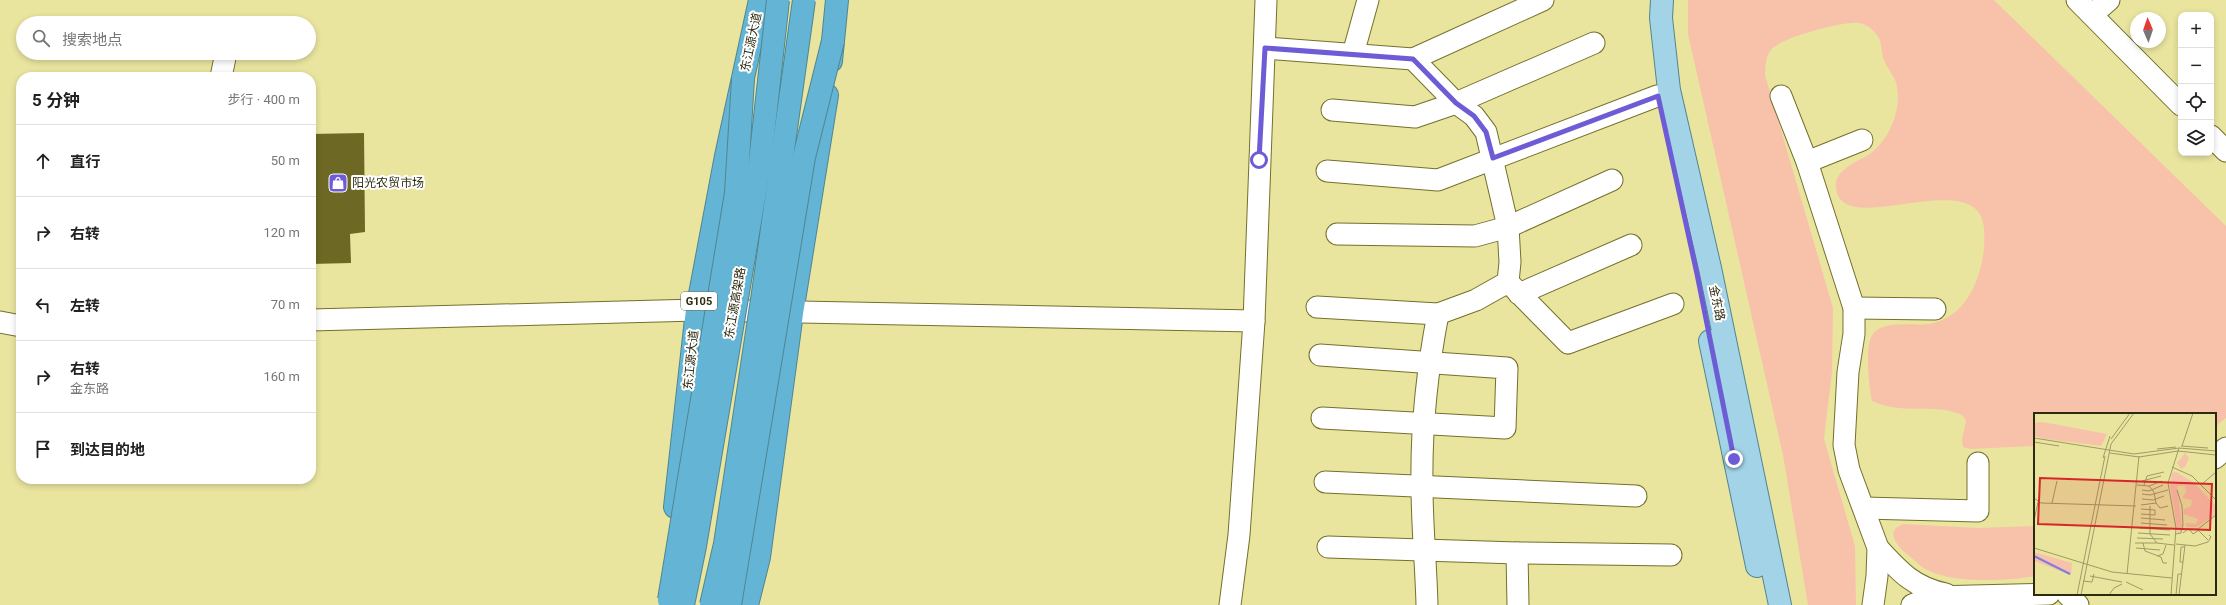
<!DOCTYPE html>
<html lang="zh">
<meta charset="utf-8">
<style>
body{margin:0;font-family:Roboto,"Noto Sans SC",sans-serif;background:#f6f6f6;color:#222}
.controls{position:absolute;right:12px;top:12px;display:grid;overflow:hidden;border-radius:8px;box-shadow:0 2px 6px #0003}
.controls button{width:36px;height:36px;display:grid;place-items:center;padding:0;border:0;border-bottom:1px solid #e0e0e0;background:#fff;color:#222;font:20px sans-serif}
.compass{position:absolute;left:2130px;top:12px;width:36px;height:36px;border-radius:50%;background:#fff;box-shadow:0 2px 6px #0003;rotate:358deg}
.stop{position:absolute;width:12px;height:12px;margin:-9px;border:3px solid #6e5cd6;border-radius:50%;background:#fff}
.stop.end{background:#6e5cd6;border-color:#fff;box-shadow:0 1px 4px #0008}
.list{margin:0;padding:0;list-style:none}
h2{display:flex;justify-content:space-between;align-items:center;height:52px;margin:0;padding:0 16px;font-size:17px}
h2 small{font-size:13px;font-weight:400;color:#767676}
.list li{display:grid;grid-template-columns:26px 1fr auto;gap:12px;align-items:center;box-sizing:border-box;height:72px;padding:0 16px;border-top:1px solid #e0e0e0}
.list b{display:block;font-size:15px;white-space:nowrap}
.list p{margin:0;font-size:13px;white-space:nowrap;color:#767676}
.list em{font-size:13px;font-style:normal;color:#767676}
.icon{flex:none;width:22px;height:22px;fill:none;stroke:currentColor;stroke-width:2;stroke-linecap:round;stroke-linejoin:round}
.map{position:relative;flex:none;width:2226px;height:605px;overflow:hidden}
.search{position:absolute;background:#fff;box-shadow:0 2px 6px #0003;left:16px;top:16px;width:300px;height:44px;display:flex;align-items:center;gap:10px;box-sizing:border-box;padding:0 14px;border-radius:22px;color:#767676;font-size:15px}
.panel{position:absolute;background:#fff;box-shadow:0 2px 6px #0003;left:16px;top:72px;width:300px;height:412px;border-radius:16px}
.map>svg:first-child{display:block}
</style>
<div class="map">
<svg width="2226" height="605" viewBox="0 0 2226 605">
<rect width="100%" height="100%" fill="#e9e59f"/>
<g fill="#f8c2aa">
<path d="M1688 0H1994L2226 226V418L2215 427V414H2035V446L1970 449 1963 447 1962 440 1966 420 1962 415C1933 402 1905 416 1872 401 1869 386 1864 345 1873 334 1886 318 1916 328 1934 323 1973 313 1987 263 1984 228 1978 161 1834 245 1836 184 1837 168 1860 161 1871 153 1890 138 1901 111 1897 87 1896 77 1887 69 1884 60 1881 53 1882 45 1879 38 1875 31 1867 24 1859 23 1843 21 1779 38 1771 50 1765 57 1766 66 1765 75L1833 308 1832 372 1824 439 1855 546 1856 605H1808L1783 455 1688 34Z"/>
<path d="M1903 524 1978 528 2035 526V576C2004 581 1953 584 1925 569 1919 565 1913 559 1908 555 1900 548 1894 543 1893 532L1897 527Z"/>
</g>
<polygon fill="#6d6823" points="364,133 365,232 350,234 351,263 311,264 311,134"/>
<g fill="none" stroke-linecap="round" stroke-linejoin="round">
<g stroke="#74702b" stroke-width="23">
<g id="minor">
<polyline points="2077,0 2181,105"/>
<polyline points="2093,14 2109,0"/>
<polyline points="1265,48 1413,59 1543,0"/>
<polyline points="1353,54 1368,0"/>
<polyline points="221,77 226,53"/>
<polyline points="1781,96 1807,162 1854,308 1854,334 1848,372 1844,445 1849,470 1878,548 1877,576 1873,605"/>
<polyline points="1332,110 1415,117 1456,103 1594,43"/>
<polyline points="2211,136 2226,151"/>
<polyline points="1807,162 1862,140"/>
<polyline points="1327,171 1438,180 1657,96"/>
<polyline points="1337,234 1475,236 1508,227 1612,180"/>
<polyline points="1508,282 1568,343 1673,304"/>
<polyline points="1519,294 1631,245"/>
<polyline points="1317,307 1438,314 1476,300 1508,282 1510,262 1508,227 1486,132 1474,116 1456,103 1413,59"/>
<polyline points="1854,308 1935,309"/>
<polyline points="311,320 697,310 1254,321"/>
<polyline points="0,322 21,326"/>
<polyline points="1320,355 1507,368 1505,428 1322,418"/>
<polyline points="2215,458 2226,448"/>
<polyline points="1325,482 1636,496"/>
<polyline points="1864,508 1978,511 1978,463"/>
<polyline points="1328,547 1517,553 1671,555"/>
<path d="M1878 548C1899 571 1914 588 1946 594"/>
<polyline points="1517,553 1518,605"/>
<polyline points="2067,594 2078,605"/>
<polyline points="1230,605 1239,535 1254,321 1266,0"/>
<path d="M1427 605C1426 565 1422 526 1422 486 1421 428 1427 371 1438 314"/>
<polyline points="1912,605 1932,597 2049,594"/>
</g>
</g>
<g stroke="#518590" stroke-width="24">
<g id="major">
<polyline points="1662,0 1661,18 1669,90 1710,268 1780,605"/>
<polyline points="1710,341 1757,566"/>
</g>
</g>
<g stroke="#518590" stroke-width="24">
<g id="highway">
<polyline points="831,61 837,0"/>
<polyline points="675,507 697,310 726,156 760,0"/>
<polyline points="747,605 759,557 792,313 827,95"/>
</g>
</g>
<use href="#minor" stroke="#fff" stroke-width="21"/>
<use href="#major" stroke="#a2d3e6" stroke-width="22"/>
<use href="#highway" stroke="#64b5d5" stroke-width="22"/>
<g stroke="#518590" stroke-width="24" stroke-linecap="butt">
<g id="highway-bridge">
<polyline points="669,600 736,193 743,79"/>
<polyline points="683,605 695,546 760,162 778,0"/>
<polyline points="711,605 725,544 763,293 804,0"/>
<polyline points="730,605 804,157 833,41"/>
</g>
</g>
<use href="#highway-bridge" stroke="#64b5d5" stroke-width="22"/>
</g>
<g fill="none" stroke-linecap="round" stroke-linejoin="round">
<polyline stroke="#6e5cd6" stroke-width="5" points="1259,160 1265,48 1413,59 1456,103 1474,116 1486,132 1493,158 1658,96 1697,274 1734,459"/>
</g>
<defs>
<g id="shop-square" transform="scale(1)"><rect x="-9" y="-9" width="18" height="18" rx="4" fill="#6e5cd6" stroke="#fff"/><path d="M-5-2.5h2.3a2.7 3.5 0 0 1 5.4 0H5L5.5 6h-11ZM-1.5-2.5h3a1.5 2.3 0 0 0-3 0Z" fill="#fff"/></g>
</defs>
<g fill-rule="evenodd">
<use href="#shop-square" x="338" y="183"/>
</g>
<g text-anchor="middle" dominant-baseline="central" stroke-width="4" stroke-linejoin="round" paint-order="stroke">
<rect fill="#fff" stroke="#6c6b57" stroke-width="1" x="681" y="292" width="36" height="18" rx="3"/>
<g font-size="11" font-weight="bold" fill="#2d2b0f">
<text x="699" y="301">G105</text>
</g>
<g font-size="12" fill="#2d2b0f" stroke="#fff">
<text transform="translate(751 42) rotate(-78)">东江源大道</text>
<text transform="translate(735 303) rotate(-80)">东江源高架路</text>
<text transform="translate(1717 303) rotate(78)">金东路</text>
<text transform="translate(691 360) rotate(-84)">东江源大道</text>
</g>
<g font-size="12" fill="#2d2b0f" stroke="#fff" text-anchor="start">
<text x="352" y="183">阳光农贸市场</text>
</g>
</g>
<g transform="translate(2034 413)">
<rect width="182" height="182" fill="#e9e59f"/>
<path d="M8 9 25 12 73 21 67 33 12 26 0 23V10ZM151 40 155 45 151 54 147 56 143 50ZM142 59 159 69 182 93V101L163 114H153L151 110 162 111 164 106 149 101 150 96 157 93 158 87 148 85 152 79 151 73H143L148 112 147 119 144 120 136 72 138 60ZM0 139 38 150 37 162 0 148Z" fill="#f8c2aa"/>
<path fill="none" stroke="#837bdc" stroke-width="2" d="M0 143 36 161"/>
<path fill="none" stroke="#9e9b65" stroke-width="1" d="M0 25 100 41 145 35 182 38M77 26 96 0M0 29 25 33M147 33 174 35M148 33 159 0M123 36 142 34M76 40 105 44 144 38 182 42M69 45 76 23M138 54 158 63 182 87M108 68 127 63M168 71 182 59M103 72 115 73 128 68M110 72 113 63 130 59M108 77 115 78 129 72M108 81 116 82 134 77M0 85 7 90 102 93M108 86 119 87 130 83M18 90 23 68M122 90 126 95 134 93M107 92 122 90 120 79 115 73M116 93V121L123 130 140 132M107 101 121 102V97L107 96M107 105 131 107M0 108 4 89M107 110 133 112M105 115 136 117M155 116 159 121 165 117M165 118 174 127M104 120 136 122M149 120 154 116H164L182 102M142 121 147 120 149 112 148 93 143 77M103 125 129 126M101 130H123M109 130 111 138 127 144 129 150H133M142 131 161 133 174 129 177 124 175 122M0 135 78 159 138 165M102 135 126 137M123 143 129 141 132 132M149 149H146L147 134H150M93 161 105 43M56 163 88 169M49 168 58 169 60 161M92 169 109 177M43 182 71 43M47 182 77 31 100 0M75 182 80 175 88 171M137 182 142 115 134 70 145 35M142 182 144 161H147M145 182 151 132"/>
<path fill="#d62828" fill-opacity="0.15" stroke="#d62828" stroke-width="2" d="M6 65 178 71 176 117 4 111Z"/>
<rect width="182" height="182" fill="none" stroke="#2d2b0f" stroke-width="2"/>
</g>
</svg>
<div class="controls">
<button>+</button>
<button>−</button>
<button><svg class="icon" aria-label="locate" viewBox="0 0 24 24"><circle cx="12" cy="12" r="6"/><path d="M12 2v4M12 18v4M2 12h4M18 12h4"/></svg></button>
<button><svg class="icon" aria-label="layers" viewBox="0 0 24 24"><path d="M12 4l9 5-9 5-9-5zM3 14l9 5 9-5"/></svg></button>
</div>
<svg class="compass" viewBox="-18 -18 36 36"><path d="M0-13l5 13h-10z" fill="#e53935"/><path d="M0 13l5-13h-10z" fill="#767676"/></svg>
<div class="stop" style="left:1259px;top:160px"></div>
<div class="stop end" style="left:1734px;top:459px"></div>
<div class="search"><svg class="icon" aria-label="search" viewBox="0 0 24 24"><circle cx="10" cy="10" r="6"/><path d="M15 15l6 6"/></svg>搜索地点</div>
<section class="panel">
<h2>5 分钟<small>步行 · 400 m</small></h2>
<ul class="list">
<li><svg class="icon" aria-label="ahead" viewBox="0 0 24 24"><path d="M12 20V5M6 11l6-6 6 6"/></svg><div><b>直行</b></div><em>50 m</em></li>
<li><svg class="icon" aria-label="right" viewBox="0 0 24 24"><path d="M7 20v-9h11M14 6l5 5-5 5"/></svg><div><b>右转</b></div><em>120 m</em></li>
<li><svg class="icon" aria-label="left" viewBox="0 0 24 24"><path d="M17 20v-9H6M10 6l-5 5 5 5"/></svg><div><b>左转</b></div><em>70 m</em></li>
<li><svg class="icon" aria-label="right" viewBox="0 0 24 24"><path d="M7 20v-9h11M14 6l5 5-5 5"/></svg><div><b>右转</b><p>金东路</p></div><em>160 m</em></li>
<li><svg class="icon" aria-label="arrive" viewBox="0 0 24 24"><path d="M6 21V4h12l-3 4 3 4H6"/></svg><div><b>到达目的地</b></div></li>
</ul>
</section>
</div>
